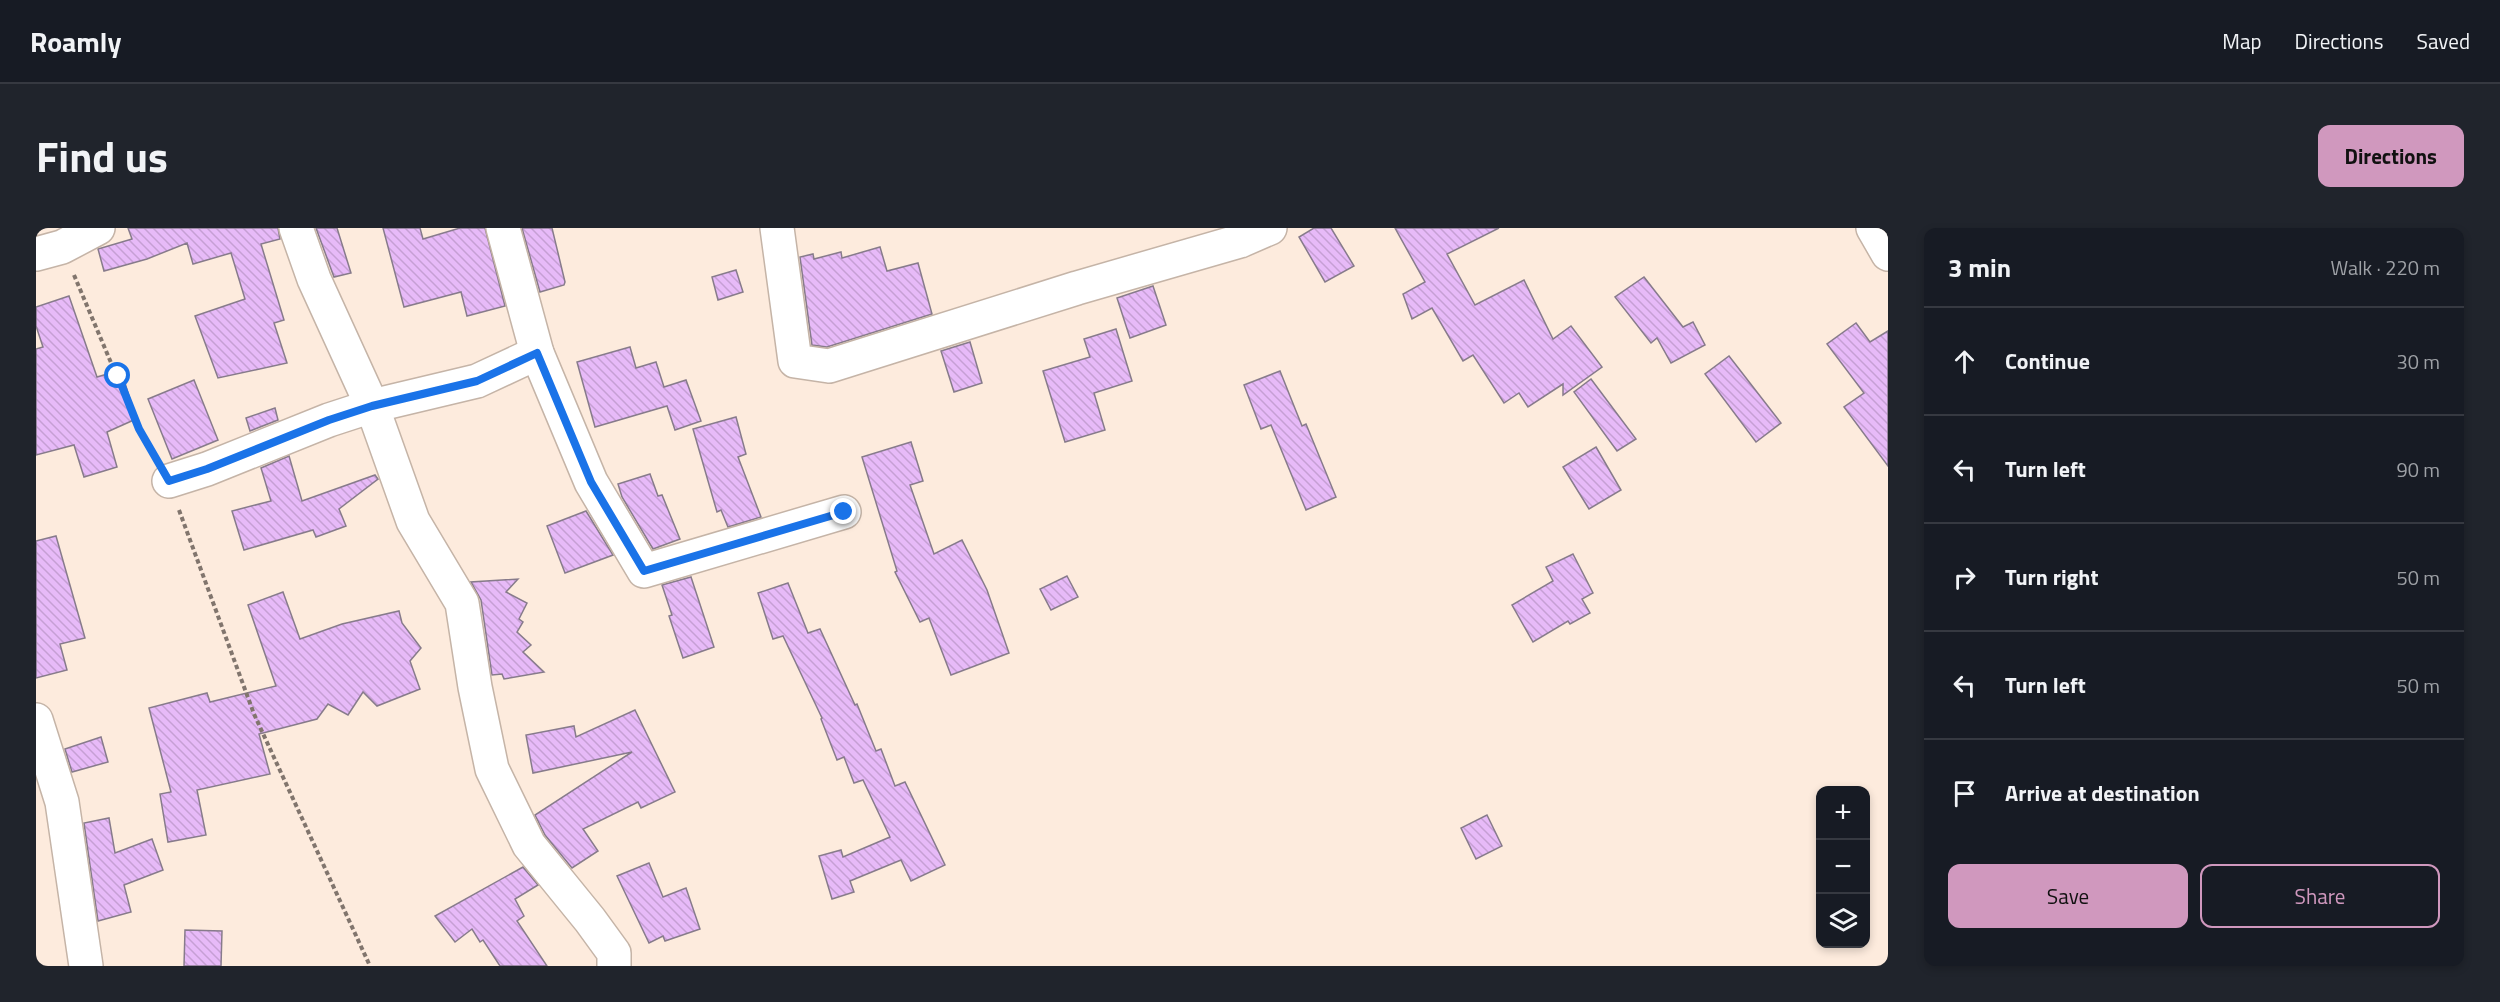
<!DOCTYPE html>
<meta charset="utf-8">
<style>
body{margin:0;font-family:"Titillium Web",sans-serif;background:#20242c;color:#f1f3f6}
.controls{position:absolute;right:18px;bottom:18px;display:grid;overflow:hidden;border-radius:12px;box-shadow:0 3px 9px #0003}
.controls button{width:54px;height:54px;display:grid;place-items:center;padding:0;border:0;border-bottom:2px solid #363941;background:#171b24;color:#f1f3f6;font:30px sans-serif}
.stop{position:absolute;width:18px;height:18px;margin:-14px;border:4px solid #1a73e8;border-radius:50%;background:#fff}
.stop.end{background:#1a73e8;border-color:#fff;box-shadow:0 2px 6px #0008}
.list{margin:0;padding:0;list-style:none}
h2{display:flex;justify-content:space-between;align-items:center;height:78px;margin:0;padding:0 24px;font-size:26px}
h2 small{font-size:20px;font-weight:400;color:#9ea1a6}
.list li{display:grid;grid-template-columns:39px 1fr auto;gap:18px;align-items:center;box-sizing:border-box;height:108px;padding:0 24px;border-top:2px solid #363941}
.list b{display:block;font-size:22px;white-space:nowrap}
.list em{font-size:20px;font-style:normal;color:#9ea1a6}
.actions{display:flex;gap:12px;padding:18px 24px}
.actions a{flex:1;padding:14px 0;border:2px solid #d098be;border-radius:12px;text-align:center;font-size:21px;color:#d098be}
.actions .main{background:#d098be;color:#111}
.icon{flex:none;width:33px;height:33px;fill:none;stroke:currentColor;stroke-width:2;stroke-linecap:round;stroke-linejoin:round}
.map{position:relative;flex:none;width:1852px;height:738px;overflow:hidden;border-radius:12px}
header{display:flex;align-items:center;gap:36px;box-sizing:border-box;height:84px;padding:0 30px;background:#171b24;border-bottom:2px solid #363941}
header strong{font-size:28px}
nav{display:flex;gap:33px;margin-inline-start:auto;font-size:21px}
.intro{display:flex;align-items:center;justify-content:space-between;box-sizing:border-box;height:144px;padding:0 36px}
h1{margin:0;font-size:42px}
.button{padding:15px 27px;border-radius:12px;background:#d098be;color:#111;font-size:21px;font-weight:700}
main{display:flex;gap:36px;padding:0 36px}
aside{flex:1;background:#171b24;border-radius:12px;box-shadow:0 3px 9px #0003}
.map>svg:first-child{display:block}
</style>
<header>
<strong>Roamly</strong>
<nav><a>Map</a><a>Directions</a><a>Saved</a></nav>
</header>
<div class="intro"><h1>Find us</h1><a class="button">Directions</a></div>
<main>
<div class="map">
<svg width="1852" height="738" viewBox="0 0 1852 738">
<defs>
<pattern id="building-back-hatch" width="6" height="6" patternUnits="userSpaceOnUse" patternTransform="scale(1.5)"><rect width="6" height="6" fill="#e7baf8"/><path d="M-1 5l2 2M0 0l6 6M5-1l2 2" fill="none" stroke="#c69fd4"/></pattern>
</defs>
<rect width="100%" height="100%" fill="#fdebdd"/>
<g fill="url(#building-back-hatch)" stroke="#877b8b" stroke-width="1.5">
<polygon points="92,0 242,0 244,11 225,16 248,92 238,95 251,135 182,150 159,88 209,71 195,25 157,36 151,15 111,31 68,43 62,21 96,11"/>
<polygon points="280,0 301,0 315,45 298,49"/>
<polygon points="347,0 384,0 387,11 424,0 449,0 469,78 431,88 425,64 368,79"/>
<polygon points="486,0 516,0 529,54 528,57 504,64"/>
<polygon points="1278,0 1295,0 1318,38 1289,54 1263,9"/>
<polygon points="1359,0 1463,0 1411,26 1439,77 1488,52 1517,111 1535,98 1566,139 1527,167 1527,156 1492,179 1483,165 1468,175 1437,127 1427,133 1396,80 1376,91 1367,66 1389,54"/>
<polygon points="844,19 851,43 882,35 896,86 791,119 776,117 764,29 777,26 778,31 805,24 806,30"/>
<polygon points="700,42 707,64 682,72 676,49"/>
<polygon points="1608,49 1647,99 1657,94 1669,117 1635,135 1621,110 1615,115 1579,69"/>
<polygon points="1117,58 1130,97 1094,110 1081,70"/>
<polygon points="33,68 61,149 85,142 100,191 71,204 81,239 48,249 38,217 0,227 0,121 7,119 0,98 0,79"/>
<polygon points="1820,95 1834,114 1852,103 1852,238 1808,179 1828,165 1791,116"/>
<polygon points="1080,101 1096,153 1058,165 1069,202 1029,214 1007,143 1054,129 1048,111"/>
<polygon points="934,114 946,155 918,164 905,123"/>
<polygon points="594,119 600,140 620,134 628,159 650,152 665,193 639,202 631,178 559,199 541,134"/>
<polygon points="1693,128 1745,195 1720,214 1669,146"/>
<polygon points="1244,143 1266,198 1270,196 1300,269 1270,282 1235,197 1225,201 1208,157"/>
<polygon points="1555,151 1600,211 1581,223 1538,164"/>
<polygon points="158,152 182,212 136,231 112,171"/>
<polygon points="239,180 242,192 214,203 210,190"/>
<polygon points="700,189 710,226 702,229 725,289 692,299 685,282 681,284 657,201"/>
<polygon points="875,214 887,253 874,257 898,326 926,312 951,362 973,425 915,447 893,390 884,394 859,344 861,343 826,229"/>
<polygon points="1560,219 1585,262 1553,281 1527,239"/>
<polygon points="253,228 266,273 339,247 342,251 303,281 310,298 280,309 277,302 208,322 196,283 235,273 225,240"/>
<polygon points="614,246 622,268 626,267 644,311 617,321 586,269 582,256"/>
<polygon points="550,283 577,327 529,345 511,298"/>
<polygon points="20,308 49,410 24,416 31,442 0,450 0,313"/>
<polygon points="1537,326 1557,365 1546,371 1554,385 1534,396 1532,393 1497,414 1476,377 1517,353 1510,339"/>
<polygon points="1031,348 1042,369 1015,382 1004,361"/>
<polygon points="655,349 678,419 647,430 633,388 636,387 626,357"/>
<polygon points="482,351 470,364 491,375 483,391 487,394 481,404 495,417 487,424 508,444 468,451 466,446 456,447 445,372 435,354"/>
<polygon points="752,355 772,405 784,401 819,477 821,476 840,523 845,521 859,558 869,554 909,637 875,653 865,632 814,653 818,664 796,671 783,628 805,622 807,629 854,609 827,552 818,555 808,529 801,532 785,491 786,490 747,408 737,411 722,365"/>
<polygon points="247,364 264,411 306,396 363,383 366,395 385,420 374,433 384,461 341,478 327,464 312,487 292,476 281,491 223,506 234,546 161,562 170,607 132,614 124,566 135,564 113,480 171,465 174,474 240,458 212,377"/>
<polygon points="599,482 639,564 605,580 602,574 547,601 562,623 536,640 509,607 499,587 596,524 497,545 490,507 538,498 540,509"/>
<polygon points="65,509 72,534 36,544 29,521"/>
<polygon points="1451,587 1466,618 1440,631 1425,600"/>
<polygon points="73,590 79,625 116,611 127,642 88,657 95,684 62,693 48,595"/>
<polygon points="613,635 627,669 650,660 664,701 629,713 627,708 613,715 581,648"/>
<polygon points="487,639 502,657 479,671 488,688 481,693 511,738 464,738 447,712 444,714 436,701 419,714 399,688"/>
<polygon points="149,702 186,703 185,738 148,738"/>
</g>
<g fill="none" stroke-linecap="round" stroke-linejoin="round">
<g stroke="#c5b4a7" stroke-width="36">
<g id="street">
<polyline points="260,0 278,51 336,178 377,293 426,375 439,459 456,541 493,617 554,692 578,725 578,738"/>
<polyline points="467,0 501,125 555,254 608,343 808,284"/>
<polyline points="741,0 759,133 793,138 1041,60 1204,13 1234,0"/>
<polyline points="1837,0 1852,26"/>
<polyline points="0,26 26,19 62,0"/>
<polyline points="133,253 171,241 293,192 336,178 441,153 501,125"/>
<polyline points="0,492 26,574 50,738"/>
</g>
</g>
<g stroke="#81756d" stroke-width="4" stroke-dasharray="4.5 3" stroke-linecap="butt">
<polyline points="38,47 103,201 118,226"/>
<polyline points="143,282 218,486 334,738"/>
</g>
<use href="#street" stroke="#fff" stroke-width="33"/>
</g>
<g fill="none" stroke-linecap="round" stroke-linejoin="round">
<polyline stroke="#1a73e8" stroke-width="8" points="82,148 103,201 133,253 171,241 293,192 336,178 441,153 501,125 555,254 608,343 808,284"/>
</g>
</svg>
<div class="controls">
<button>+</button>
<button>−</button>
<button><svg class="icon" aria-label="layers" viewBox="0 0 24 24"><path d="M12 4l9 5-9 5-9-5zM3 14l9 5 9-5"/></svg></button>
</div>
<div class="stop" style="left:82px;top:148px"></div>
<div class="stop end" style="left:808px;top:284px"></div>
</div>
<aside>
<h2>3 min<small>Walk · 220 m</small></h2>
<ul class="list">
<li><svg class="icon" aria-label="ahead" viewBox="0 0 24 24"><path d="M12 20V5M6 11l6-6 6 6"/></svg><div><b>Continue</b></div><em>30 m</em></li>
<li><svg class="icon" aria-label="left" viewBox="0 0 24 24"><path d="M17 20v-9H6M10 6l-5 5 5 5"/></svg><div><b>Turn left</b></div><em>90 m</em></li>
<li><svg class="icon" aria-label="right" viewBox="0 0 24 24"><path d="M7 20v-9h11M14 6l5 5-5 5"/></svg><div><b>Turn right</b></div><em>50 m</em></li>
<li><svg class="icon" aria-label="left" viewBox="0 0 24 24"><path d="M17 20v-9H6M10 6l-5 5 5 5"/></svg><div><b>Turn left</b></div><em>50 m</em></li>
<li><svg class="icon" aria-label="arrive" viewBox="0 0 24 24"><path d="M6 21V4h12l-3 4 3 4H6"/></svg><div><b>Arrive at destination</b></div></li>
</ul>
<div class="actions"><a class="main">Save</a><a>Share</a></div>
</aside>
</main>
